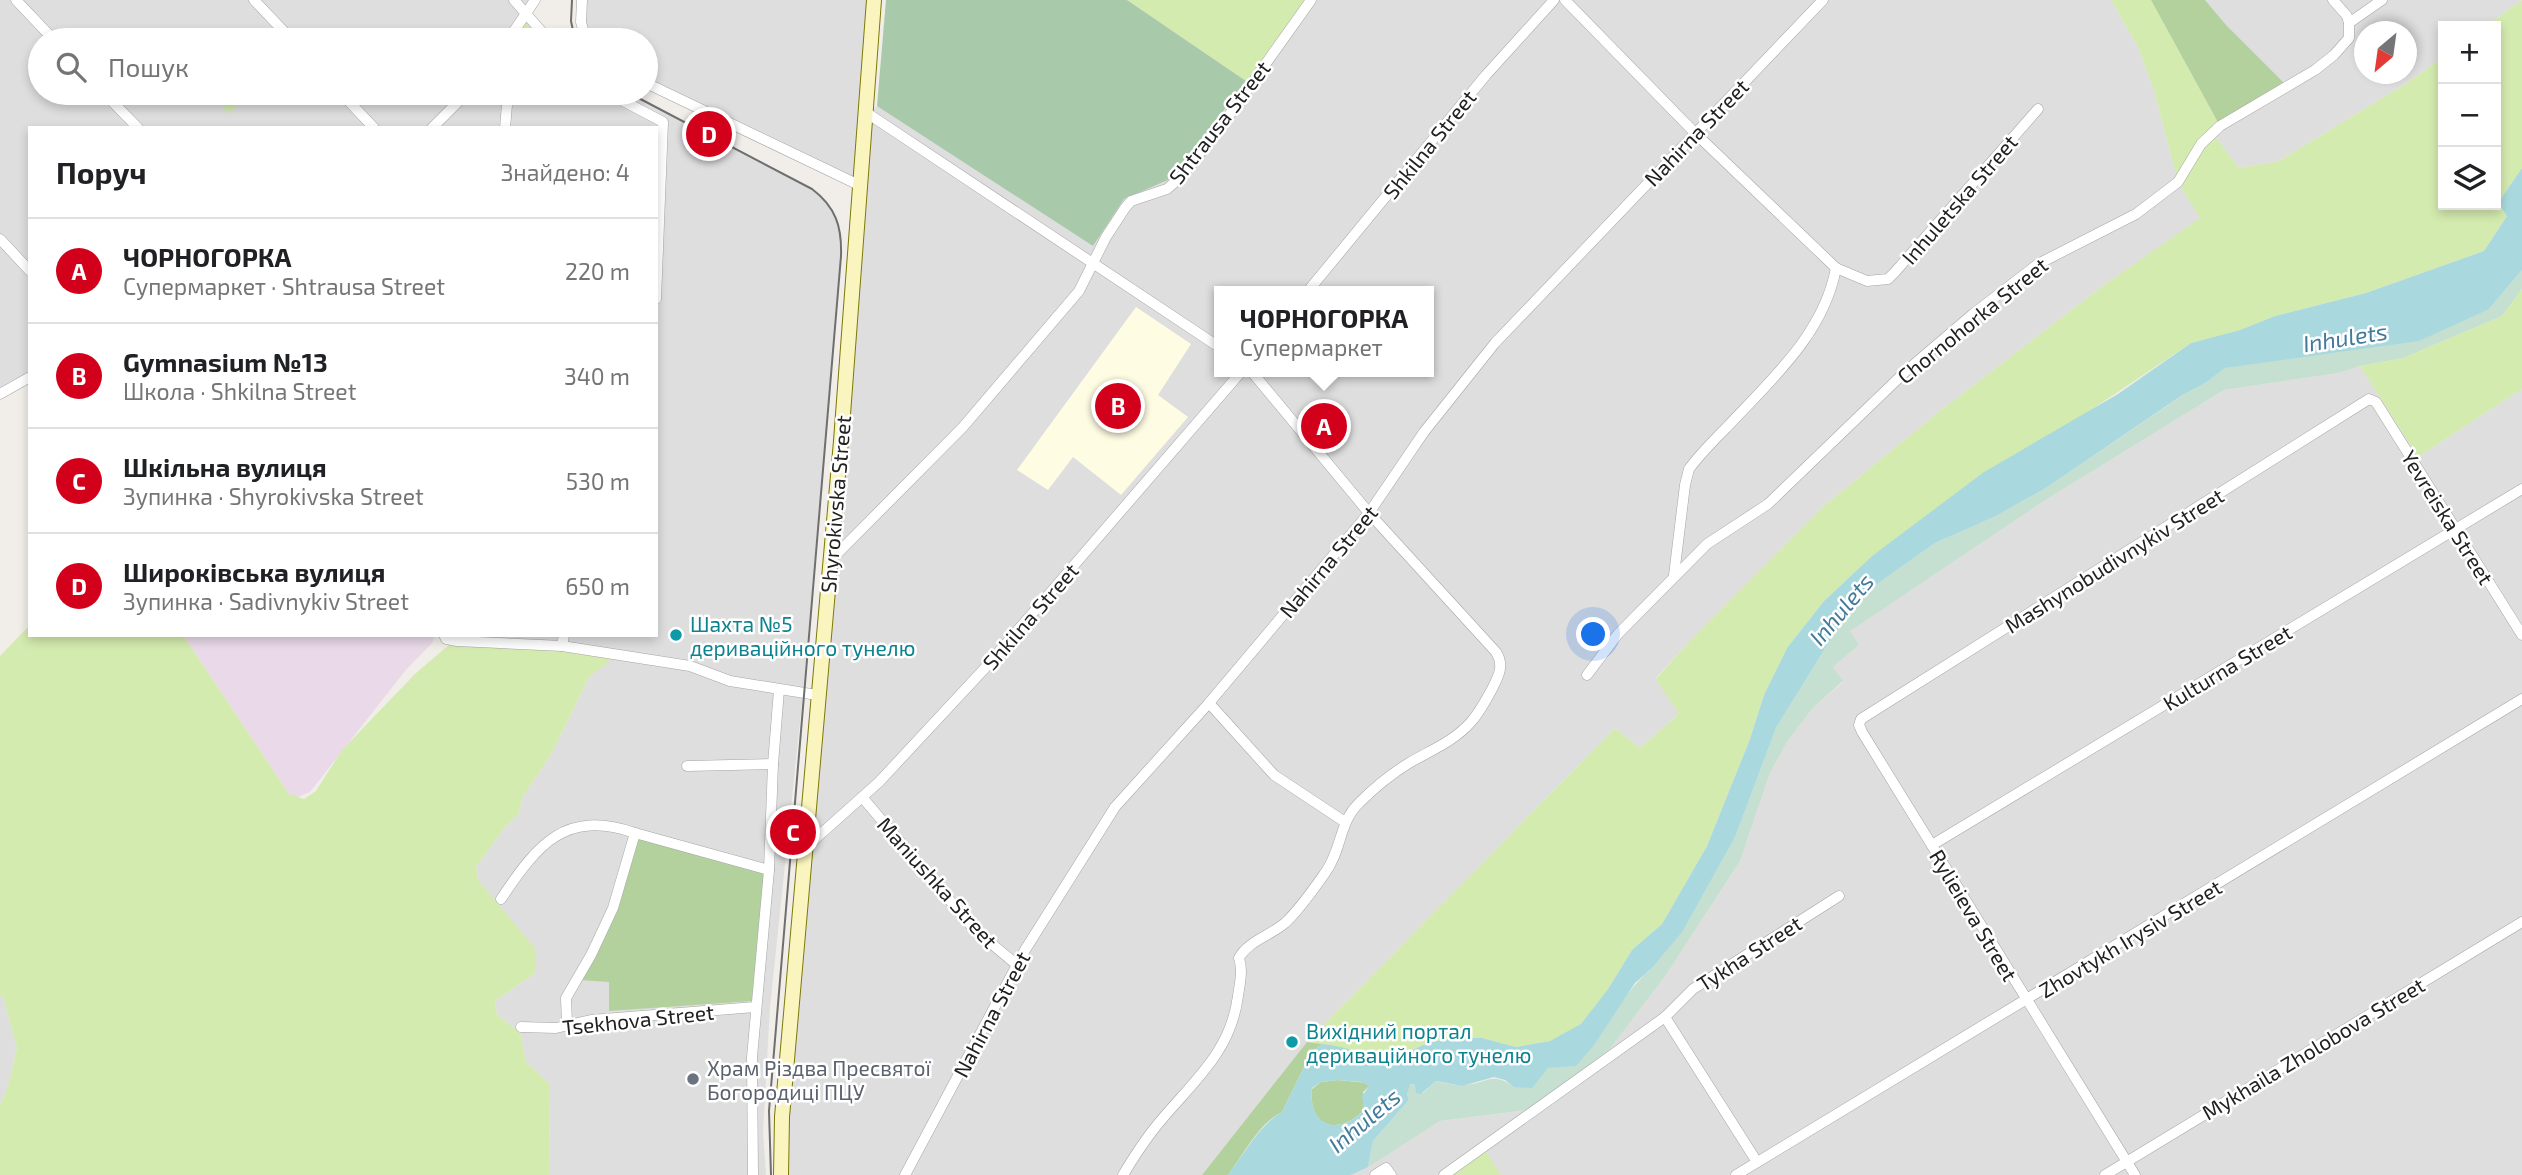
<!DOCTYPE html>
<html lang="uk">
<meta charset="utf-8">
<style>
body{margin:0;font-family:"Exo 2",sans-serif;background:#f6f6f6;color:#202124}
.controls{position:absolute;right:21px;top:21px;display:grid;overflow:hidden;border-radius:0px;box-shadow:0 4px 10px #0003}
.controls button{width:63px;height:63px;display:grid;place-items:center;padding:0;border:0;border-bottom:2px solid #e0e0e0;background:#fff;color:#202124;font:35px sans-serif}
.compass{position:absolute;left:2354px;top:21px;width:63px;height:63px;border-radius:50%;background:#fff;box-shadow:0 4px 10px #0003;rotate:209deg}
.you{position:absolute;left:1594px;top:635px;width:24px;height:24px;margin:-18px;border:5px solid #fff;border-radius:50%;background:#1a73e8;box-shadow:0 0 0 10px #1a73e833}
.badge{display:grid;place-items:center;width:46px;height:46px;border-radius:50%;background:#d3001b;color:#fff;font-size:23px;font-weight:700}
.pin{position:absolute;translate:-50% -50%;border:4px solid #fff;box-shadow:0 2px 7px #0006}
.popup{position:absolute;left:1214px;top:286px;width:220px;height:91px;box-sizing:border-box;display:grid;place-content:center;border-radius:0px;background:#fff;filter:drop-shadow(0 2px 5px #0005);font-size:23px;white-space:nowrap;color:#757577}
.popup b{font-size:26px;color:#202124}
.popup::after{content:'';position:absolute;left:50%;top:100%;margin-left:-14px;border:14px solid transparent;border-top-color:#fff}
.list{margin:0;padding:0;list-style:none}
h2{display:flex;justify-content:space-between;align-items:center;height:91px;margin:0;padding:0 28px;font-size:30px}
h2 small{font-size:23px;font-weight:400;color:#757577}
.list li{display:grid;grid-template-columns:46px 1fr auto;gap:21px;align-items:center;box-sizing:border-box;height:105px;padding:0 28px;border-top:2px solid #e0e0e0}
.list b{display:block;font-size:26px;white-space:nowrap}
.list p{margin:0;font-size:23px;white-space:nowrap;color:#757577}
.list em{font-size:23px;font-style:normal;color:#757577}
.icon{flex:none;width:38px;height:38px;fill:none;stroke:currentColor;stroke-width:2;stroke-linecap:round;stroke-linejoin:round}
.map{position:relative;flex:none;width:2522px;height:1175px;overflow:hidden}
.search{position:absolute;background:#fff;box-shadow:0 4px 10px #0003;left:28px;top:28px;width:630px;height:77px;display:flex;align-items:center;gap:18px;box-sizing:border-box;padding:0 24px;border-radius:38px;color:#757577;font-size:26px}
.panel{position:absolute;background:#fff;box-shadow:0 4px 10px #0003;left:28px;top:126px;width:630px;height:511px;border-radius:0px}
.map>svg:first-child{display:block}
</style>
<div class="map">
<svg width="2522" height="1175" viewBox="0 0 2522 1175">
<rect width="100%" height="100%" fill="#f1ede8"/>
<g fill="#dfdede" fill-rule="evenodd">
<polygon points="0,0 535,0 508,40 40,40 40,93 629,93 799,181 825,200 832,209 839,224 841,238 841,256 803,693 770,1007 763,1132 766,1175 549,1175 550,1084 526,1062 520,1032 497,1015 495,1001 535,973 535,949 478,880 476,867 505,827 519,814 522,798 552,753 589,677 444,635 656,635 656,128 30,128 30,380 0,399"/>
<path d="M582 0H873L868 113 877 106 1124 199 1168 180 1219 117 1306 0H2111L2137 45 2153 87 2178 182 2201 218 2100 288 1940 411 1825 505 1687 644 1656 678 1680 713 1640 748 1615 728 1307 1042 1202 1175H781L861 186 646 83V40H586ZM1219 291H1429V372H1219Z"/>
<path d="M2205 0H2522L2486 26H2443V57L2407 83 2279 161 2239 168 2212 133 2227 26ZM2364 32H2406V74H2364Z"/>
<polygon points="2360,366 2418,457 2522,389 2522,1175 1351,1175 1440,1121 1529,1110 1610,1049 1666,975 1740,861 1770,773 1787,742 1812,709 1843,682 1833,667 1859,645 1849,631 2044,501 2224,390 2339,373"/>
<polygon points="0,994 4,1000 17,1048 8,1086 0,1105"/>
</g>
<polygon fill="#eadae9" points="183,635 435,635 432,643 405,671 310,792 296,798 289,794"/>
<polygon fill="#fffce4" points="1136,307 1191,344 1158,395 1188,417 1121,495 1073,457 1048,490 1017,470"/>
<g fill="#d4ebaf">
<polygon points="1127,0 1306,0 1246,81"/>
<path d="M2111 0H2151L2220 126 2213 134 2239 168 2279 161 2407 83 2443 57V205H2496V26H2486L2522 0V168L2498 203 2507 216 2484 251 2366 293 2275 316 2240 330 2191 343 1872 556 1824 601 1787 648 1764 695 1750 739 1707 846 1662 924 1632 950 1608 989 1581 1025 1550 1041 1516 1047 1482 1038 1457 1037 1427 1043 1404 1054 1389 1068C1363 1051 1338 1046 1307 1042L1615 728 1640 748 1679 714 1656 679 1687 644 1825 505 1940 411 2100 288 2200 218 2178 182 2153 87 2137 45Z"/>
<polygon points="526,13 549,40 508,40"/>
<polygon points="210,93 249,93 229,114"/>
<polygon points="2522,289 2522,389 2418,457 2360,366 2403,358 2502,316"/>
<polygon points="30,625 30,635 183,635 289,794 304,799 316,791 342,750 415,674 450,644 464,641 616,656 589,677 552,753 522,798 519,814 505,827 476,867 478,880 535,948 535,973 495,1001 497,1015 520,1032 526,1062 550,1084 549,1175 0,1175 0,1105 8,1086 17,1048 4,1000 0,994 0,656"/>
<polygon points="1483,1147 1501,1175 1444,1175"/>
</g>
<g fill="#b3d19d">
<polygon points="2151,0 2205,0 2227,26 2287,86 2220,126"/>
<polygon points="638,838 766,873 752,1001 609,1011 609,982 579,980"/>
<path d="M1307 1042 1322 1044 1311 1053 1282 1112C1259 1123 1243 1155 1228 1175H1202Z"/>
<path d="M1338 1080 1367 1083 1369 1086 1363 1092 1364 1110C1339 1136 1308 1128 1312 1089L1321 1082Z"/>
</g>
<path fill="#c5e0d0" d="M2522 270V289L2502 316 2403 358 2360 366 2339 373 2224 390 2044 501 1850 631 1859 645 1833 667 1843 681 1812 709 1787 742 1770 773 1740 861 1666 975 1610 1049 1529 1110 1440 1121 1368 1167 1373 1141 1409 1100 1407 1096 1409 1084 1415 1085 1423 1093 1436 1081C1445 1083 1456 1086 1465 1085 1488 1083 1492 1071 1514 1087L1548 1068 1576 1065C1602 1035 1620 996 1651 969L1736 835 1776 728 1834 634 1873 587 1935 543 1994 517 2046 488 2183 395 2207 382 2225 368 2489 309Z"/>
<polygon fill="#a9caaa" points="886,0 1127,0 1246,81 1219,117 1168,180 1124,199 1093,246 877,106"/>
<path fill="#a9d9df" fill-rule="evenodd" d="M2522 168V270L2489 309 2419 341 2225 368 2207 382 2181 396 2046 488 1994 517 1935 543 1873 587 1834 634 1776 728 1736 835 1682 932 1651 969 1635 983 1594 1045 1576 1066 1548 1068 1532 1088 1514 1087 1505 1080 1494 1077 1462 1086 1436 1081 1421 1094 1416 1093 1415 1085 1410 1084 1407 1095 1409 1100 1373 1141 1368 1167 1351 1175H1228C1243 1155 1260 1124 1282 1112L1311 1053 1322 1044C1348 1047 1367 1054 1389 1068L1404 1054 1427 1043 1457 1037 1482 1038 1516 1047 1550 1041 1581 1024 1608 989 1632 950 1662 924 1707 846 1750 739 1764 695 1787 648 1824 601 1872 556 1984 472 2118 394 2191 343 2240 330 2275 316 2366 293 2484 251 2507 216 2498 203ZM1338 1080 1361 1082 1369 1086 1362 1096 1364 1110C1339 1136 1308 1128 1312 1088L1321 1082Z"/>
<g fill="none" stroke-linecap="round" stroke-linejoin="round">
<g stroke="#a5a5a5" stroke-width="11">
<g id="street">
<polyline points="16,0 54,40"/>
<polyline points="254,0 292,40"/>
<polyline points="514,0 549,40"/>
<polyline points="582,0 581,22 586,40"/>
<polyline points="1565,0 1695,133 1836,268 1867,281 1888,279 1895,272 2038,109"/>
<polyline points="2333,0 2347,16 2349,23"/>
<polyline points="508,40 535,0"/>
<polyline points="646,83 861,186"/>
<polyline points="104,93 138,128"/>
<polyline points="341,93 374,128"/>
<polyline points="608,93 663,122 656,299"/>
<polyline points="867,113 1219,347"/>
<polyline points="432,128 467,93"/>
<polyline points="505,128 508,93"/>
<polyline points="0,239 30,271"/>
<polyline points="1308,291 1486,75 1554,0"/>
<polyline points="0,394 30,377"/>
<polyline points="830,561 963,427 1079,291 1106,237 1125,208 1131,201 1167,189 1182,176 1225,121 1311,0"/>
<path d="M1674 575 1685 485 1689 469C1700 454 1713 441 1726 428 1770 381 1824 334 1836 268"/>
<polyline points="444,635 446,639 457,641 562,646 690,666 730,681 817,695"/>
<polyline points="562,646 564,635"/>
<polyline points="1587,675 1618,634 1707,544 1768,504 1905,372 1973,314 2038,264 2136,214 2178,182 2201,144 2220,126 2315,70 2334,55 2349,38 2349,23 2382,0"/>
<polyline points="1209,703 1274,775 1345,822"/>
<polyline points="687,766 773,764"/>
<polyline points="862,797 974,929 1017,965"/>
<polyline points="1932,845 2522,489"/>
<polyline points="806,847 879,782 986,667 1241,372"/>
<path d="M501 899C538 844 565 809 635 833"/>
<polyline points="1665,1017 1757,1162"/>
<polyline points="567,1023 566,998 591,955 613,908 635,833 769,870"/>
<polyline points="521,1027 556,1028 591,1020 755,1007"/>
<polyline points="753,1175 752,1057 769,870 773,764 779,690"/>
<polyline points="905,1175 1025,950 1115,807 1209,703 1369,513 1424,432 1495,343 1823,0"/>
<path d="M1123 1175C1135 1155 1148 1135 1163 1118 1197 1078 1231 1050 1238 996 1240 982 1243 971 1239 958 1247 942 1271 935 1285 923 1300 909 1313 890 1325 873 1342 850 1339 822 1359 803 1374 788 1391 774 1409 763 1431 750 1453 742 1471 722 1479 713 1485 702 1491 691 1498 677 1505 666 1496 652L1369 513 1252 372"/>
<polyline points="1375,1175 1386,1168 1391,1175"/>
<polyline points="1444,1175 1665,1017 1693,989 1839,896"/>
<polyline points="1736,1175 2522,699"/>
<polyline points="2105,1175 2522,922"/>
<polyline points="2135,1175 1862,732 1859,725 1861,719 2369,399 2376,402 2522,635"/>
</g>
</g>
<g stroke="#7c7905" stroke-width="16">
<polyline id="secondary" points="781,1175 782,1117 841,441 874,0"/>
</g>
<use href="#street" stroke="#fff" stroke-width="10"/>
<use href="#secondary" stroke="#faf5be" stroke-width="14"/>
<g stroke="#6f6f6f" stroke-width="2">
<polyline points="572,0 571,21 575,40"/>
<path d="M629 93 812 189C836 207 842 227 841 256L769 1111 771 1175"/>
</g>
</g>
<g fill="#0f9aa8" stroke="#fff" stroke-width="2.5">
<circle cx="676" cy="635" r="7"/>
<circle cx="1292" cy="1042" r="7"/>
</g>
<circle fill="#6b7280" stroke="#fff" stroke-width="2.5" cx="693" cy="1079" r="7"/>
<g text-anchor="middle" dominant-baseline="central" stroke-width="5" stroke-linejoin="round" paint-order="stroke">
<g font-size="21" fill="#212121" stroke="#fff">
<text transform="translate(1219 122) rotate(-52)">Shtrausa Street</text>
<text transform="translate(1696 132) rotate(-46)">Nahirna Street</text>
<text transform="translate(1429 144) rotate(-51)">Shkilna Street</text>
<text transform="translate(1959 199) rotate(-49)">Inhuletska Street</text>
<text transform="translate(1972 320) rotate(-39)">Chornohorka Street</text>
<text transform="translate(835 504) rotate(-85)">Shyrokivska Street</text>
<text transform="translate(2448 517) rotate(58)">Yevreiska Street</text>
<text transform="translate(2114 560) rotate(-32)">Mashynobudivnykiv Street</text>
<text transform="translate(1328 561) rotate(-50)">Nahirna Street</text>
<text transform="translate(1030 616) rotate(-49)">Shkilna Street</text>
<text transform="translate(2227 667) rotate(-31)">Kulturna Street</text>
<text transform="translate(938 882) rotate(48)">Maniushka Street</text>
<text transform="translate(1974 915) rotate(59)">Rylieieva Street</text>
<text transform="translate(2130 938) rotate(-31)">Zhovtykh Irysiv Street</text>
<text transform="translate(1749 953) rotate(-33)">Tykha Street</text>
<text transform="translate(991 1014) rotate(-62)">Nahirna Street</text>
<text transform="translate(638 1019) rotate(-6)">Tsekhova Street</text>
<text transform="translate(2313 1048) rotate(-31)">Mykhaila Zholobova Street</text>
</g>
<g font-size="21" fill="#0d838f" stroke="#fff" text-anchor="start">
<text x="690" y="623">Шахта №5<tspan x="690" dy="24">дериваційного тунелю</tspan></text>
<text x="1306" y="1030">Вихідний портал<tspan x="1306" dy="24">дериваційного тунелю</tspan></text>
</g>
<g font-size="21" fill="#5b616d" stroke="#fff" text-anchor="start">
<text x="707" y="1067">Храм Різдва Пресвятої<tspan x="707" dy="24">Богородиці ПЦУ</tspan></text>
</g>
<g font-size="23" font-style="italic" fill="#437a9b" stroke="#fff">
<text transform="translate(2345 337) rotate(-9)">Inhulets</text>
<text transform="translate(1841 609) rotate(-50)">Inhulets</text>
<text transform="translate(1364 1120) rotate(-40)">Inhulets</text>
</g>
</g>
</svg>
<div class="controls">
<button>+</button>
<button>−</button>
<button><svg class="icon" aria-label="layers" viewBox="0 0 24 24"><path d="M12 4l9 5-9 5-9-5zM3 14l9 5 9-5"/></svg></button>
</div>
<svg class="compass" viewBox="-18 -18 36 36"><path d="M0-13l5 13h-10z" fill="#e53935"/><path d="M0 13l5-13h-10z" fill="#757577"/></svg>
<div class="you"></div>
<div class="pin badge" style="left:1324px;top:426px">A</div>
<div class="popup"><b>ЧОРНОГОРКА</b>Супермаркет</div>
<div class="pin badge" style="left:1118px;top:406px">B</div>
<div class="pin badge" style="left:793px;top:832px">C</div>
<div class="pin badge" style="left:709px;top:134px">D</div>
<div class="search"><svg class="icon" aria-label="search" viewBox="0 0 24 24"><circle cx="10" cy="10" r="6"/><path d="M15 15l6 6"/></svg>Пошук</div>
<section class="panel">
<h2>Поруч<small>Знайдено: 4</small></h2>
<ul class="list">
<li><span class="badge">A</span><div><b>ЧОРНОГОРКА</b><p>Супермаркет · Shtrausa Street</p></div><em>220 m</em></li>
<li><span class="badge">B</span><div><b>Gymnasium №13</b><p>Школа · Shkilna Street</p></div><em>340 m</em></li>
<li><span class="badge">C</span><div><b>Шкільна вулиця</b><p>Зупинка · Shyrokivska Street</p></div><em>530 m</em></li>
<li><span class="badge">D</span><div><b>Широківська вулиця</b><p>Зупинка · Sadivnykiv Street</p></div><em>650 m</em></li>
</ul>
</section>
</div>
